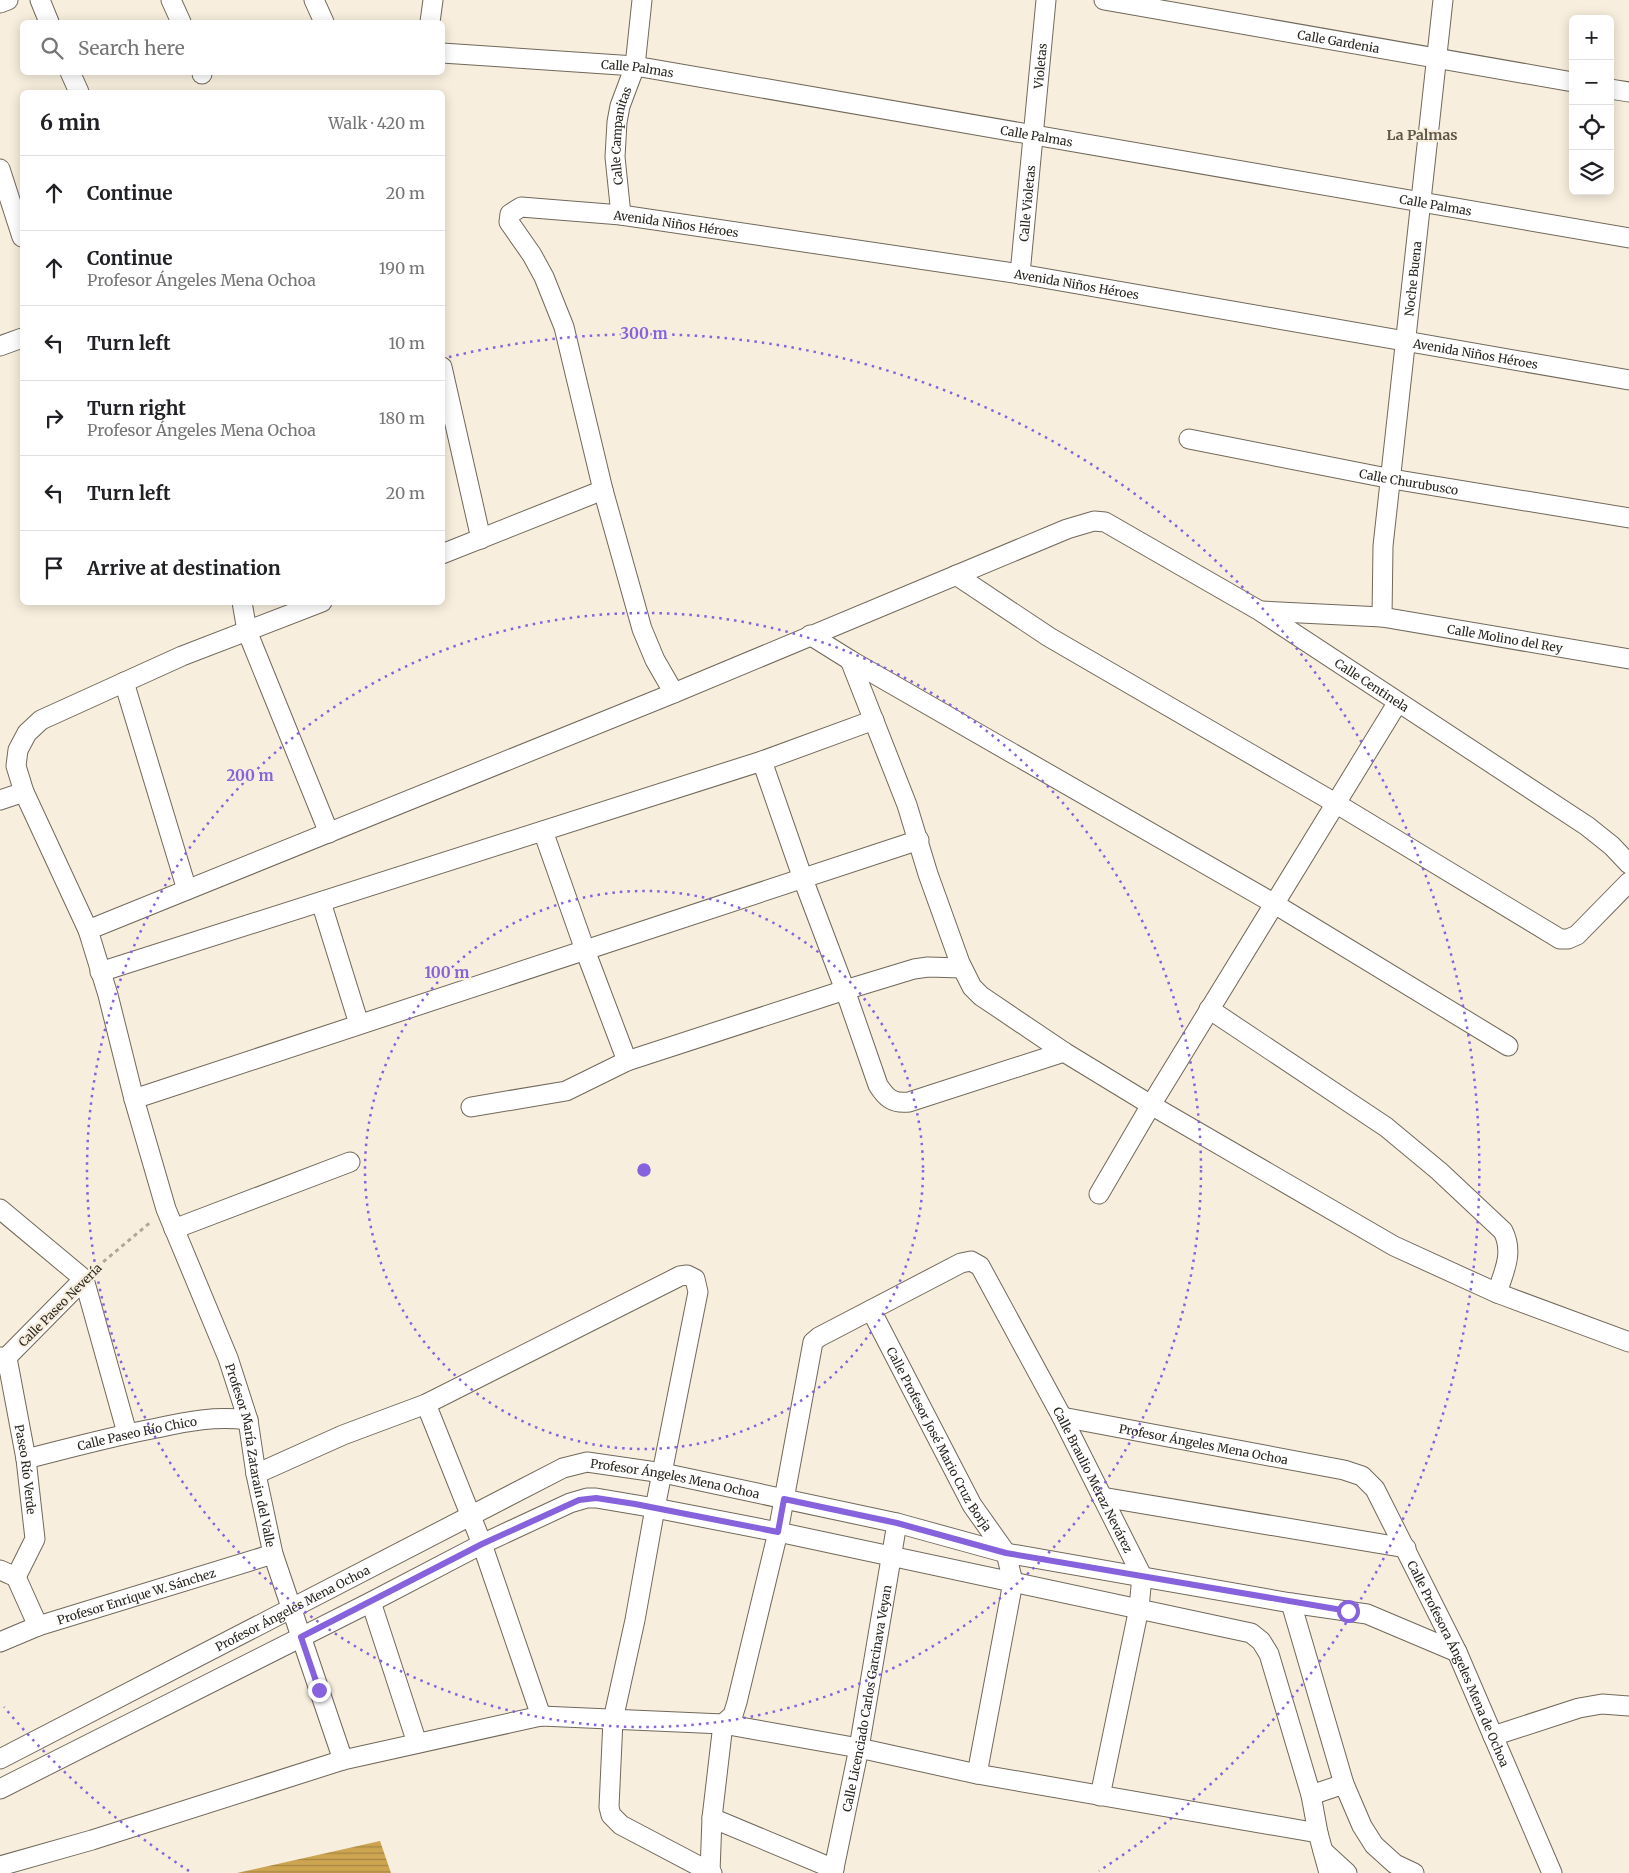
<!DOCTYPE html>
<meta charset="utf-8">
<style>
body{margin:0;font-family:Merriweather,serif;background:#f2f2f2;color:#202124}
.controls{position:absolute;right:15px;top:15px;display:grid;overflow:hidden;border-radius:8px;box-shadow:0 2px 12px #0003}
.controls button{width:45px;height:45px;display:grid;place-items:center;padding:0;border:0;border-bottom:1px solid #e0e0e0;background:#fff;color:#202124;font:25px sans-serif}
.stop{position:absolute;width:15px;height:15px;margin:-11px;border:4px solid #8662dd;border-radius:50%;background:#fff}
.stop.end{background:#8662dd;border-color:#fff;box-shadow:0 1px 5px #0008}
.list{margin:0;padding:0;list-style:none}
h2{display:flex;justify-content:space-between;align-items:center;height:65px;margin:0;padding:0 20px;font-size:21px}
h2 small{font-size:16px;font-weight:400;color:#757577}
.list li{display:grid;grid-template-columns:32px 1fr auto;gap:15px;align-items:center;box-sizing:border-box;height:75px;padding:0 20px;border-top:1px solid #e0e0e0}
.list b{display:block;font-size:19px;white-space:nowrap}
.list p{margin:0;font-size:16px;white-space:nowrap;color:#757577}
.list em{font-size:16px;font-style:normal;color:#757577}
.icon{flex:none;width:28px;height:28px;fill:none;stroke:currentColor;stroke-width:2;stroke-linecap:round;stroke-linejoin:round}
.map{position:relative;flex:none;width:1629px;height:1873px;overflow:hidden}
.search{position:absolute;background:#fff;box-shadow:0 2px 12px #0003;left:20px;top:20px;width:425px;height:55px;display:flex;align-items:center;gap:12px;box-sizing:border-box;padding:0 18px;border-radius:8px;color:#757577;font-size:19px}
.panel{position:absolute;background:#fff;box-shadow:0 2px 12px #0003;left:20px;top:90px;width:425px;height:515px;border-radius:8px}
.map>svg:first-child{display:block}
</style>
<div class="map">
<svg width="1629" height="1873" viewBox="0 0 1629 1873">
<defs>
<pattern id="water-rules" width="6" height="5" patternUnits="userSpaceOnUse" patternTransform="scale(1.25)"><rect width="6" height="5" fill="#cda551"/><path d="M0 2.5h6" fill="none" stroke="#a68643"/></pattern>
</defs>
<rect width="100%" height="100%" fill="#f7eedd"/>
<polygon fill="url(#water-rules)" points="380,1841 391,1873 237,1873"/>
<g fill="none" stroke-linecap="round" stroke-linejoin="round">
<g stroke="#70685a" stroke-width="21">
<g id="minor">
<polyline points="40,0 49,22"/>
<polyline points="171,0 181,22"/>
<polyline points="314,0 324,22"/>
<path id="s1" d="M1104 0 1573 82"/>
<polyline points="0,3 8,0"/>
<polyline points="430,22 433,0"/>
<path id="s2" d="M442 53 635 66 1629 238"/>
<polyline points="70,72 79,92"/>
<polyline points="202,72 202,74"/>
<polyline points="1610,89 1629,92"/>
<polyline points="0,169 22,237"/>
<path id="s3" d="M621 215 615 157 617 122 620 106 635 66 642 0"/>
<path id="s4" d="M1020 274 1046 0"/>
<polyline points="0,346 22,338"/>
<polyline points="442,367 481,539"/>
<path id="s5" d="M1189 439 1392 479 1629 518"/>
<polyline points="442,554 603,490"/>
<polyline points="956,575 1049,637 1337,804 1560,939 1568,939 1577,935 1629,882"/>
<polyline points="242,602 247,631 329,833"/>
<path id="s6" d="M322 602 182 656 41 720 27 733 18 750 16 766 24 792 88 930 108 995 134 1099 166 1209 228 1358 248 1420 256 1474 273 1554 343 1760"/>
<path id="s7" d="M1261 611 1382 617 1629 659"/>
<path id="s8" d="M1382 617 1383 546 1443 0"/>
<polyline points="810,635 850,660 1273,903 1508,1046"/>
<polyline points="850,660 907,805 928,874 960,963 972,987 981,996 1064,1052 1151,1105 1394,1246 1497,1293 1629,1342"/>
<polyline points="124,682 187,890"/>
<path id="s9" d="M674 693 655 660 642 629 603 490 564 327 544 277 532 255 509 222 510 214 521 207 621 215 1020 274 1629 380"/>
<path d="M762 761 803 879 845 990 878 1085C886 1098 893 1104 909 1102L1064 1052"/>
<polyline points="0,800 24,792"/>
<polyline points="543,831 585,950 627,1061"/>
<polyline points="321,902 359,1024"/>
<path id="s10" d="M88 930 674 693 1067 529 1094 521 1105 522 1260 611 1587 826 1612 846 1629 864"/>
<polyline points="100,972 762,761 874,720"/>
<path d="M1209 1009 1386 1127 1439 1171 1503 1231C1514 1253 1504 1271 1497 1293"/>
<polyline points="134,1099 919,840"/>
<polyline points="471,1107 566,1091 627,1061 845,990 914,969 928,967 962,968"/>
<polyline points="1099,1194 1151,1105 1398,702"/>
<polyline points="0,1209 84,1279"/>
<polyline points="174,1229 350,1162"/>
<polyline points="84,1279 127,1433"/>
<path id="s11" d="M871 1310 972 1505 1006 1553 1013 1582 977 1774"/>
<path id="s12" d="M0 1357 7 1358 26 1459 35 1539 16 1577"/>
<polyline points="0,1364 84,1279"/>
<polyline points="426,1404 482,1544 541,1716"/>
<path id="s13" d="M1062 1417 1344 1470 1362 1476 1375 1489 1457 1652 1552 1873"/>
<path id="s14" d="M26 1459C70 1448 113 1436 157 1428 189 1421 215 1416 248 1420"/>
<polyline points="256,1474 343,1435 426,1404 680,1276 687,1275 695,1279 698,1292 655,1508 635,1620 613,1720 609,1807 611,1815 621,1825 712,1873"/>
<polyline points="1102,1497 1406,1548"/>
<polyline points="0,1570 16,1577 38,1626"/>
<polyline points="371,1602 417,1743"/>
<polyline points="1291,1603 1344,1784 1362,1826 1374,1845 1395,1864 1414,1873"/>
<path id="s15" d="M0 1642 38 1626 273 1554"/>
<polyline points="1493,1736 1579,1708 1602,1704 1629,1706"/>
<path id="s16" d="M0 1759 563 1468 587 1462 663 1473 897 1523 1006 1553 1291 1603 1367 1614 1457 1652"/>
<polyline points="0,1789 371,1602 482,1544 570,1503 587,1498 596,1498 655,1508 778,1532 1251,1633 1261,1641 1269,1654 1311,1795 1318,1833 1329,1873"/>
<polyline points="1311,1795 1344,1784"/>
<polyline points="712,1818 834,1869"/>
<polyline points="1323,1851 1347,1873"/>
<polyline points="0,1866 92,1840 343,1760 541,1716 723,1724 859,1748 977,1774 1318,1833"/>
<path id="s17" d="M710 1872 712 1818 723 1724 733 1715 737 1702 778 1532 813 1342 819 1337 961 1263 971 1261 980 1266 1062 1417 1142 1576 1139 1608 1100 1796"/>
<path id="s18" d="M833 1873 859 1748 897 1523"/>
</g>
</g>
<polyline stroke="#aea79a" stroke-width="3" stroke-dasharray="4 4" stroke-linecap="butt" points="97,1267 152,1221"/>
<use href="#minor" stroke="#fff" stroke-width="19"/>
</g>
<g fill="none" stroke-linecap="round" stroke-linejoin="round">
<polyline stroke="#8662dd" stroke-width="6" points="319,1690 301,1637 482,1544 579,1500 596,1498 635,1504 778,1532 784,1499 897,1523 1006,1553 1348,1611"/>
</g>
<g fill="none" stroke="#8662dd" stroke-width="2.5" stroke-dasharray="2.5 5">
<circle cx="644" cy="1170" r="279"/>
<circle cx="644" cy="1170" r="557"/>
<path d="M189 1871A836 836 0 0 1 4 1707M449 357A836 836 0 0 1 1099 1871"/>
</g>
<g text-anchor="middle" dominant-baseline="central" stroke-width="4.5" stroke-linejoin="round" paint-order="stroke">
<g font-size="12" fill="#29251f" stroke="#f7eedd">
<text stroke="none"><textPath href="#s1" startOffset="238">Calle Gardenia</textPath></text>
<text stroke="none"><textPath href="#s4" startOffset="209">Violetas</textPath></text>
<text stroke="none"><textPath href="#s2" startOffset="196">Calle Palmas</textPath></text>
<text stroke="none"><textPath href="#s2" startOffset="601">Calle Palmas</textPath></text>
<text stroke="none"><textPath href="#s3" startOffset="80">Calle Campanitas</textPath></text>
<text stroke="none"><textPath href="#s4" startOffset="71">Calle Violetas</textPath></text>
<text stroke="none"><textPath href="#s2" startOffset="1006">Calle Palmas</textPath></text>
<text stroke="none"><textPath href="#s9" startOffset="680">Avenida Niños Héroes</textPath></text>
<text stroke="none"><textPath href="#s8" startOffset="340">Noche Buena</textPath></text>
<text stroke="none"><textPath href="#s9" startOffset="1085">Avenida Niños Héroes</textPath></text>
<text stroke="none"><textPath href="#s9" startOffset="1490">Avenida Niños Héroes</textPath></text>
<text stroke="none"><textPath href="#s5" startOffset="224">Calle Churubusco</textPath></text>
<text stroke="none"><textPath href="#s7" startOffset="246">Calle Molino del Rey</textPath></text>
<text stroke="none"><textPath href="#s10" startOffset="1410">Calle Centinela</textPath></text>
<text transform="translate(60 1305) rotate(-45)">Calle Paseo Nevería</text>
<text stroke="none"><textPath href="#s14" startOffset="114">Calle Paseo Río Chico</textPath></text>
<text stroke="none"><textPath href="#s11" startOffset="146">Calle Profesor José Mario Cruz Borja</textPath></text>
<text stroke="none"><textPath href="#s13" startOffset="144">Profesor Ángeles Mena Ochoa</textPath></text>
<text stroke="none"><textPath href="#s6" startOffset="1090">Profesor María Zatarain del Valle</textPath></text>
<text stroke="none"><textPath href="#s12" startOffset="120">Paseo Río Verde</textPath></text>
<text stroke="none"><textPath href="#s16" startOffset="748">Profesor Ángeles Mena Ochoa</textPath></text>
<text stroke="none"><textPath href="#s17" startOffset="974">Calle Braulio Meraz Nevárez</textPath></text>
<text stroke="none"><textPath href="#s15" startOffset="144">Profesor Enrique W. Sánchez</textPath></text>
<text stroke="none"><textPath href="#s16" startOffset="329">Profesor Ángeles Mena Ochoa</textPath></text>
<text stroke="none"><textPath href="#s13" startOffset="518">Calle Profesora Ángeles Mena de Ochoa</textPath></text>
<text stroke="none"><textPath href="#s18" startOffset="178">Calle Licenciado Carlos Garcinava Veyan</textPath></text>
</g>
<g font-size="14" font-weight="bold" fill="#5e5648" stroke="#f7eedd">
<text x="1422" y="135">La Palmas</text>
</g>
</g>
<circle cx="644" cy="1170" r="8" fill="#8662dd" stroke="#f7eedd" stroke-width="2.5"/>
<g font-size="15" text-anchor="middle" font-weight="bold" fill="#8662dd" stroke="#f7eedd" stroke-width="4.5" stroke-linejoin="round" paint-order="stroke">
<text x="644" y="339">300 m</text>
<text x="250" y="781">200 m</text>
<text x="447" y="978">100 m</text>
</g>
</svg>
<div class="controls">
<button>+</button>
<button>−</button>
<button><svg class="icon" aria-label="locate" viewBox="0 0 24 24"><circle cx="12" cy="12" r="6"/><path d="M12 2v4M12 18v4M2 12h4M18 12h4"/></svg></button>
<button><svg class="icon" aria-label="layers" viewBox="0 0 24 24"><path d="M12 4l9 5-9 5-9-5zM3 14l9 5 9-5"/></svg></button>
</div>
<div class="stop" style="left:1348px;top:1611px"></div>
<div class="stop end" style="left:319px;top:1690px"></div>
<div class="search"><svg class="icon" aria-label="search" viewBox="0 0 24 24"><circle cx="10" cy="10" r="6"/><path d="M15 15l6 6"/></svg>Search here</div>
<section class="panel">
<h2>6 min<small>Walk · 420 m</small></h2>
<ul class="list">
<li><svg class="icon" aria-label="ahead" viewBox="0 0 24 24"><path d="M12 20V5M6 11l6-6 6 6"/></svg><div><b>Continue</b></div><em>20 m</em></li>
<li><svg class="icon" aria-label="ahead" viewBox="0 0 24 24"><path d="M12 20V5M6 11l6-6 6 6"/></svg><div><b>Continue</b><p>Profesor Ángeles Mena Ochoa</p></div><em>190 m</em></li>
<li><svg class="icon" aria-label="left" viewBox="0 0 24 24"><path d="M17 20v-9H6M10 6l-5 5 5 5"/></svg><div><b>Turn left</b></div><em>10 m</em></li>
<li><svg class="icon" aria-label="right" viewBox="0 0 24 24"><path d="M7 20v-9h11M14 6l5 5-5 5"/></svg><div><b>Turn right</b><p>Profesor Ángeles Mena Ochoa</p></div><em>180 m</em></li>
<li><svg class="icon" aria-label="left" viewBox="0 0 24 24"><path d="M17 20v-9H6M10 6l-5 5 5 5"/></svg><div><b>Turn left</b></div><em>20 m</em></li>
<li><svg class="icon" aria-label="arrive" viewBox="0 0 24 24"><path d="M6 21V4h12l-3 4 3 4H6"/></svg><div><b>Arrive at destination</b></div></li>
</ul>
</section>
</div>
